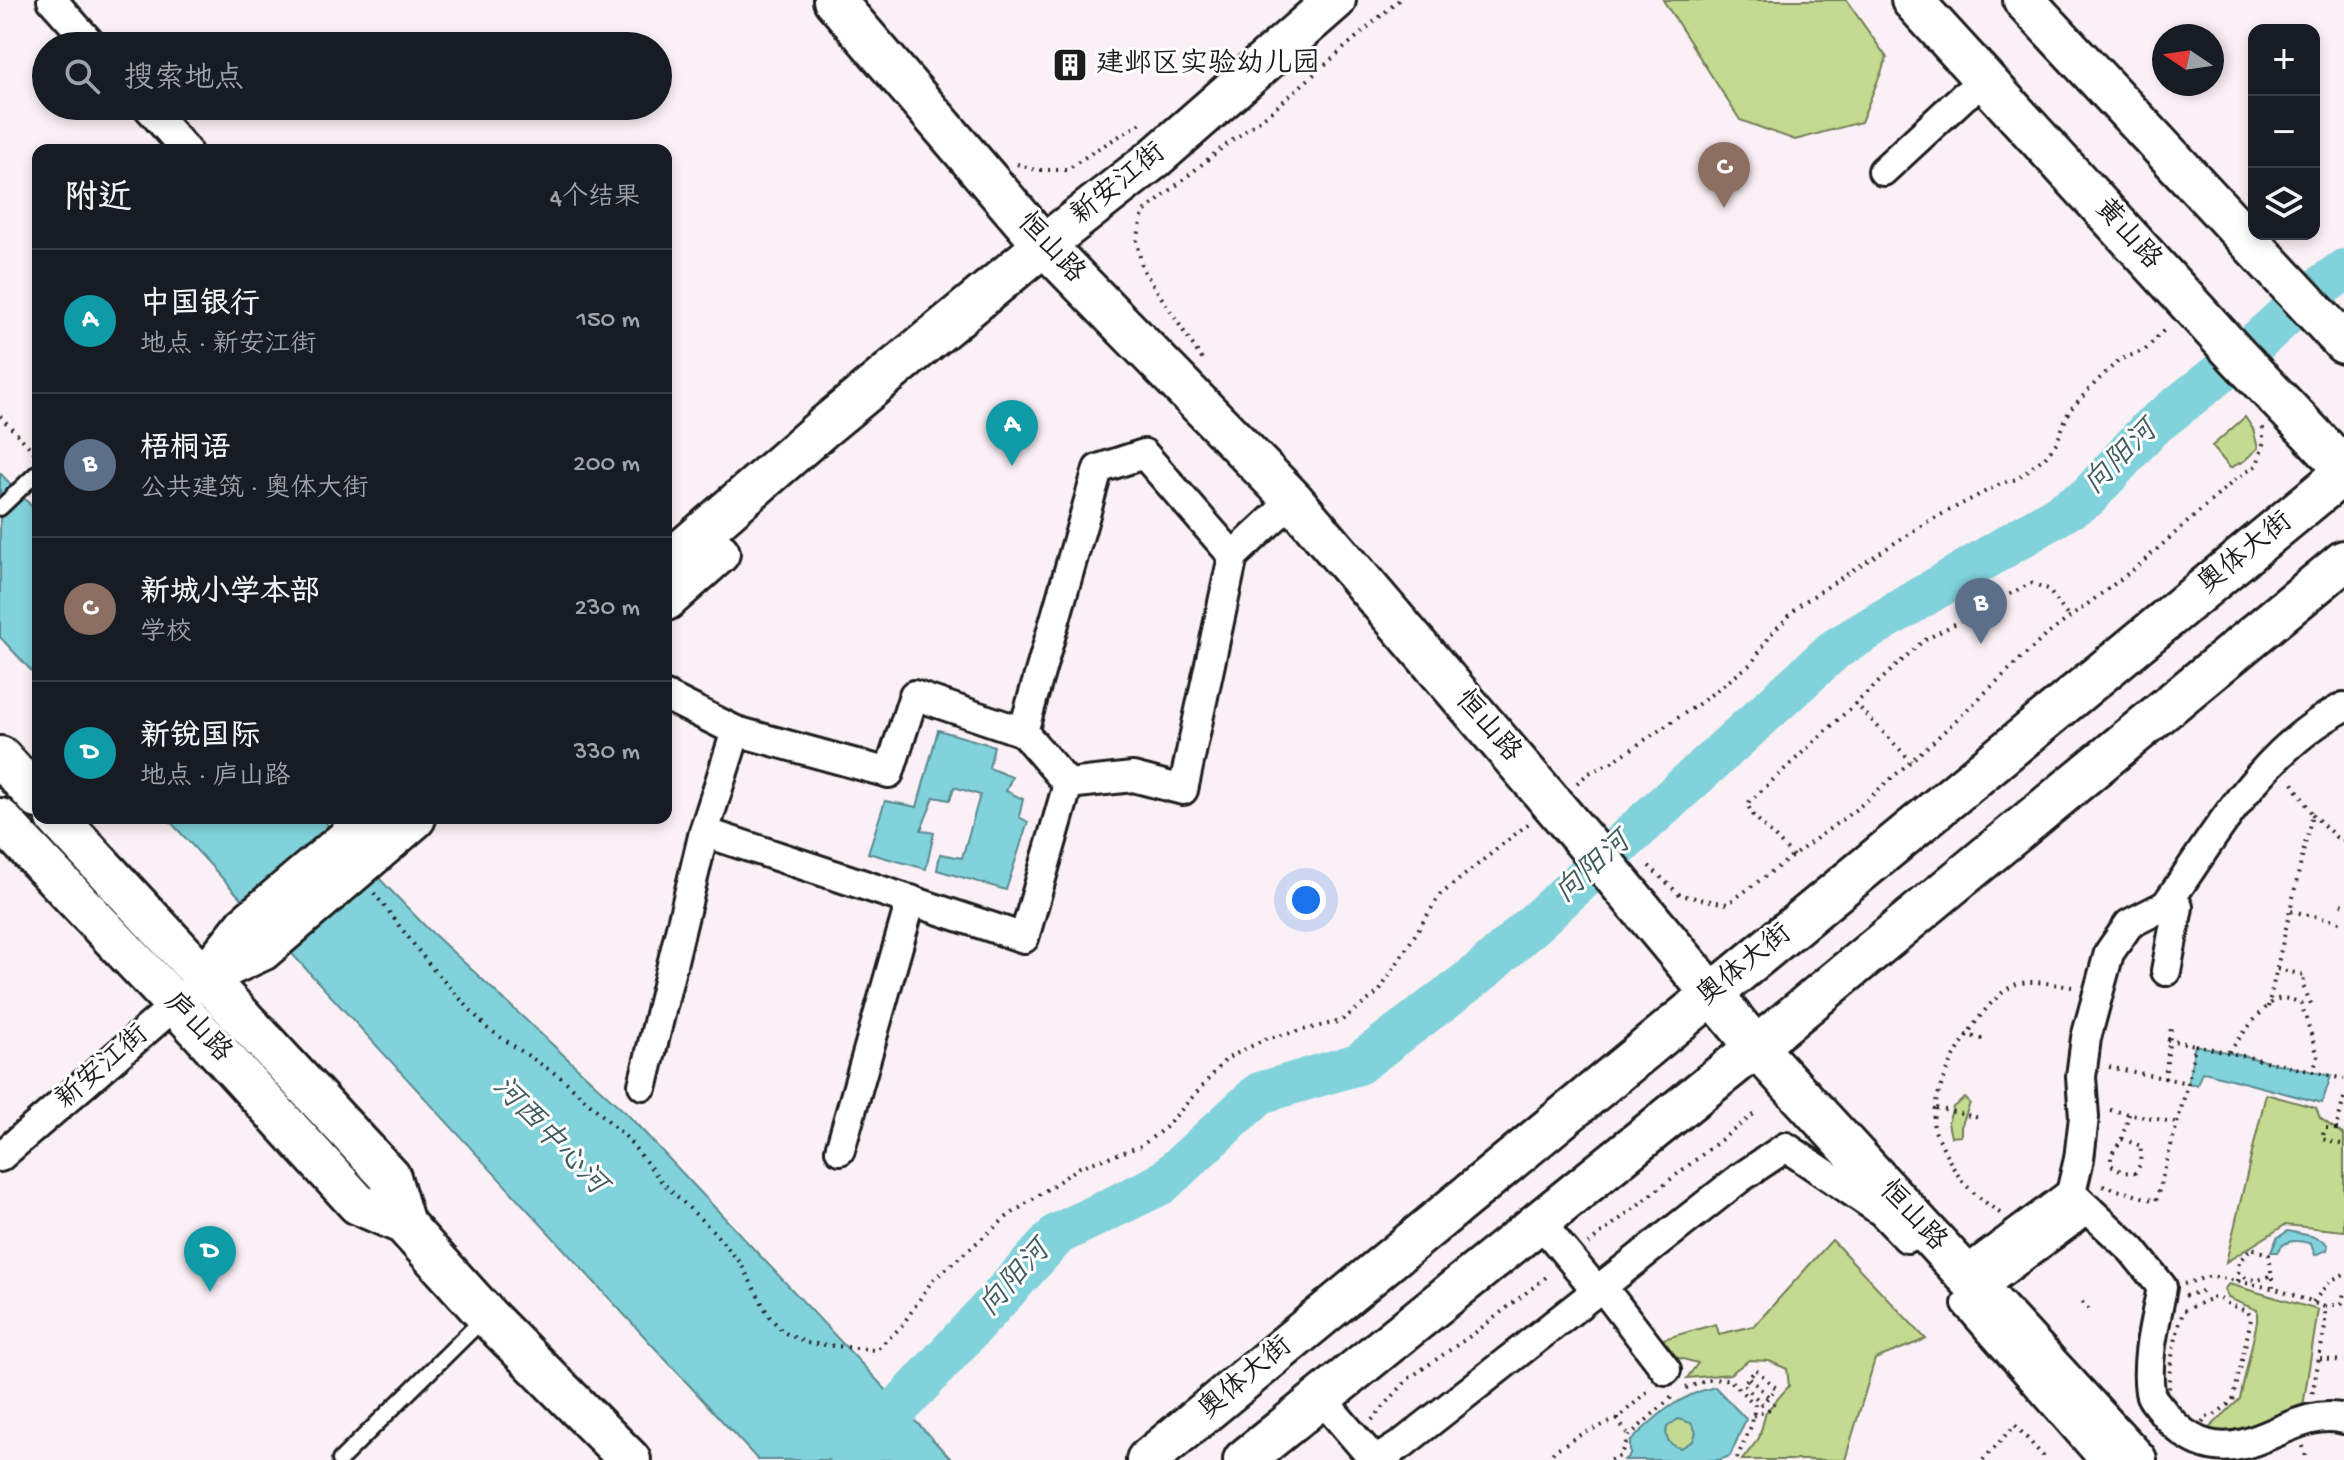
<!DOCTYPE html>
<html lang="zh">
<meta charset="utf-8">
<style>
body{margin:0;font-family:"Gochi Hand","LXGW WenKai TC",sans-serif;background:#242831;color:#f1f3f6}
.controls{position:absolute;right:24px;top:24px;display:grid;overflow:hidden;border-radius:16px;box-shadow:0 4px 12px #0003}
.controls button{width:72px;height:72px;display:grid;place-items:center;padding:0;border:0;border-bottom:2px solid #363941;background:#171b24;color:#f1f3f6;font:40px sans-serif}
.compass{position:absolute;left:2152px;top:24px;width:72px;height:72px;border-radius:50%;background:#171b24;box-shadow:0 4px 12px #0003;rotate:283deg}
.you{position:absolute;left:1306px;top:900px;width:28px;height:28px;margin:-20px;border:6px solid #fff;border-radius:50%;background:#1a73e8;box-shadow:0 0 0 12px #1a73e833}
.badge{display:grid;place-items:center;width:52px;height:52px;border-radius:50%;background:#b45309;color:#fff;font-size:26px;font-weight:700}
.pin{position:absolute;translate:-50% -66px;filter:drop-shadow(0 2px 4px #0008)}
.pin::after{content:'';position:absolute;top:42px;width:28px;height:24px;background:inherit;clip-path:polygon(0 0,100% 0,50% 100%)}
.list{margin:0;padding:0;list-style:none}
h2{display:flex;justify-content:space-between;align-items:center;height:104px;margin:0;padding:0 32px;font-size:34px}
h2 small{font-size:26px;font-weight:400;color:#9ea1a6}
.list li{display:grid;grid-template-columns:52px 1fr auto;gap:24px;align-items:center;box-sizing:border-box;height:144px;padding:0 32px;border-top:2px solid #363941}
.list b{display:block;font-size:30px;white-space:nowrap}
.list p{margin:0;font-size:26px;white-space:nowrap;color:#9ea1a6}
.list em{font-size:26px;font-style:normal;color:#9ea1a6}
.icon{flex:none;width:44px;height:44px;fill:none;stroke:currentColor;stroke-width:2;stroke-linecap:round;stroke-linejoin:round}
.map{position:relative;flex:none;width:2344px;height:1460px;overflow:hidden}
.search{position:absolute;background:#171b24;box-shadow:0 4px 12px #0003;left:32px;top:32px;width:640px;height:88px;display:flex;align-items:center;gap:20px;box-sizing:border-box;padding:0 28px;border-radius:44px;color:#9ea1a6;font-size:30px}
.panel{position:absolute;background:#171b24;box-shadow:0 4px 12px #0003;left:32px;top:144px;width:640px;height:680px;border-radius:16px}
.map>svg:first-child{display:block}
</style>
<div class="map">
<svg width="2344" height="1460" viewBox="0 0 2344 1460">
<rect width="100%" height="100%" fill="#fbf0f5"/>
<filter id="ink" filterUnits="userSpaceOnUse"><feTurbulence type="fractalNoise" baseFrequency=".0125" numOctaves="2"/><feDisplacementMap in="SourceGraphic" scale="16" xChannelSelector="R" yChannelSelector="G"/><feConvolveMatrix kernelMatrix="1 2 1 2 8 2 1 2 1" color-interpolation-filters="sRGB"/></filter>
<g filter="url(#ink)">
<g fill="#c4da90" stroke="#707b56" stroke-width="2">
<polygon points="1663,0 1846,0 1887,58 1861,122 1795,140 1740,120"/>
<polygon points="2245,417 2253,429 2258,448 2244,461 2230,468 2212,446"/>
<polygon points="2266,1094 2316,1108 2320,1118 2344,1135 2344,1231 2285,1225 2226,1262"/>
<polygon points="1965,1098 1970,1103 1961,1127 1961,1136 1951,1137 1948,1123 1953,1107"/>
<polygon points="1832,1240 1926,1339 1875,1359 1845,1460 1742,1460 1759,1438 1766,1412 1789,1386 1787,1369 1769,1361 1749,1360 1730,1374 1687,1378 1698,1363 1664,1354 1656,1341 1716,1324 1719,1334 1754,1326"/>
<polygon points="2229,1284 2318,1310 2302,1413 2247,1438 2206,1431 2240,1399 2257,1322 2257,1310 2228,1298 2224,1289"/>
<circle cx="1681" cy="1433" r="15"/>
</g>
<g fill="#82d2dc" stroke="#59898f" stroke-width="2" fill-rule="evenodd">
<polygon points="0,473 38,513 38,678 0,637"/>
<polygon points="938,730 994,746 989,768 1012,777 1006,791 1023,799 1019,817 1028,822 1006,890 937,870 940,854 962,858 980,795 954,787 950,800 934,797 921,830 934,833 926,869 868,853 885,801 917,807"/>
<polygon points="167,818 321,818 427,928 627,1114 952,1460 758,1460"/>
<polygon points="2195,1045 2331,1076 2322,1103 2208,1073 2202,1072 2197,1085 2188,1083"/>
<path d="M2288 1231 2311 1236 2324 1241 2328 1246 2327 1250 2315 1255 2311 1244C2299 1240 2284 1238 2278 1252H2271L2277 1238Z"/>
<path d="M1715 1387 1746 1419 1730 1456 1719 1460H1624L1630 1455V1442C1657 1415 1677 1396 1715 1387ZM1678 1419 1691 1423 1696 1432 1693 1441 1681 1448C1670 1446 1664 1439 1667 1427Z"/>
</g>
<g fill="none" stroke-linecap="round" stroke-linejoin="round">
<polyline stroke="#82d2dc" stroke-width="42" points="851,1460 1058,1234 1161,1184 1260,1093 1358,1064 1482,971 1834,650 2088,497 2150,428 2239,358 2304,299 2344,270"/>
<g stroke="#1c1c1c" stroke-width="20">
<g id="lane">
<polyline points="0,508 38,472"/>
<polyline points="340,1460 486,1316"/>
</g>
</g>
<g stroke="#1c1c1c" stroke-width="34">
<g id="street">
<polyline points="52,0 93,46"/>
<polyline points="147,106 186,150"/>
<polyline points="1883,171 1964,96 1986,81"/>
<polyline points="666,696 736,731 704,832 1024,938 1068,784 1133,777 1183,790 1233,556 1293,500"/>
<polyline points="736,731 889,773 914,695 1023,732 1098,469 1144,454 1233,556"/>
<polyline points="1023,732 1068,784"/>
<path d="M2166 905C2217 832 2263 749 2344 707"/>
<path d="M2166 971 2178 907 2166 905 2129 924 2109 953 2086 1038 2081 1077 2084 1117 2079 1159 2071 1193 2132 1250 2162 1287C2156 1320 2145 1358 2150 1392 2151 1399 2159 1406 2163 1412 2183 1438 2211 1453 2244 1444 2278 1435 2308 1410 2344 1419"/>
<polyline points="643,1085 704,832"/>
<polyline points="840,1150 911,900"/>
<polyline points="0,1157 190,992"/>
<polyline points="1540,1222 1598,1292"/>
<polyline points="1964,1273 2071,1193"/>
<polyline points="1603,1288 1666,1370"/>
<polyline points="1979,1289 2088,1209"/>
<polyline points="1967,1304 2104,1460"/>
<polyline points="1321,1398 1374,1460"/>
<polyline points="1377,1460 1402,1444 1740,1178 1786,1147 1882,1212 1907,1238"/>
</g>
</g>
<g stroke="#1c1c1c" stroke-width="46">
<g id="secondary">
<polyline points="834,0 1044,245 1293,500 1603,863 1756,1047 2136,1460"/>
<polyline points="1912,0 2239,358 2344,468"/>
<polyline points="2024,0 2344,343"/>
<polyline points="666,564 825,426 1044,245 1155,158 1335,0"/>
<polyline points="666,600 719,553"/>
<polyline points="0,757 38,798"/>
<polyline points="57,818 390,1177 404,1224"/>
<polyline points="0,819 176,1005 358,1204 404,1224 487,1316 630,1460"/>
<polyline points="209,971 246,925 372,818"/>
<polyline points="204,977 262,950 415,818"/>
<polyline points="1147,1460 2344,473"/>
<polyline points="1244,1460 1756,1047 2344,561"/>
</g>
</g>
<g stroke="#1c1c1c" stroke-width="4" stroke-dasharray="2 6" stroke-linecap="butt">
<polyline points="1017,164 1036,170 1067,170 1094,151 1145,121"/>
<polyline points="1202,359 1142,268 1137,241 1143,213 1218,151 1271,112 1399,0"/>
<polyline points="0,416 37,455"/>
<polyline points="1855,703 1911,761"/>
<polyline points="1577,783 1589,773 1612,762 1700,703 1752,663 1771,634 1801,604 1927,522 2002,483 2017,479 2045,457 2057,442 2069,411 2096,382 2119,360 2145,350 2167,327"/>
<polyline points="2312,814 2336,837 2344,840"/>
<polyline points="1793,856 1753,815 1747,804 1923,641 2031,583 2048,589 2069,618"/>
<polyline points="1649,866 1680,895 1727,904 1740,895 1859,807 1936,739 2044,637 2138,566 2236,479 2257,465 2263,444 2263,427"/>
<polyline points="374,893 432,968 487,1028 563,1079 627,1138 662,1182 712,1230 740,1262 769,1316 783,1332 807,1343 876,1350 901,1327 932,1281 1008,1216 1080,1167 1141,1146 1166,1127 1226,1059 1265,1039 1341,1021 1379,992 1440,895 1529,823"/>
<polyline points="2341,904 2344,905"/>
<polyline points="2291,911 2344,923"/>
<polyline points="2277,969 2304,975 2303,986 2313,1008"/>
<polyline points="2268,1007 2312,814 2291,780"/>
<polyline points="1965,1035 1983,1039"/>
<polyline points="2167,1040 2195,1045"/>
<path d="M2229 1052C2239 1039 2262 1007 2276 1000 2284 996 2293 1000 2301 1003L2318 1056 2313 1072"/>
<polyline points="2109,1067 2188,1083"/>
<polyline points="2165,1079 2171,1027"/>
<polyline points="2344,1098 2336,1129 2344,1130"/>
<polyline points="1936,1108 1979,1118"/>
<polyline points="2110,1110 2178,1123"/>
<polyline points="2336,1129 2325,1128 2322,1139 2341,1144"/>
<polygon points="2122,1139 2141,1146 2140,1165 2135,1173 2122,1172 2111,1165 2111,1155"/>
<polyline points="2122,1139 2129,1114"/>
<polyline points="2103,1186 2156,1201 2188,1083 2195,1045 2344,1079"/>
<path d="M2000 1213C1969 1191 1957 1180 1942 1145 1940 1139 1935 1133 1934 1128 1927 1092 1982 996 2017 984 2034 979 2055 985 2072 987"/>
<polyline points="1588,1244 1754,1114"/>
<path d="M2238 1272C2247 1282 2261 1282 2272 1274"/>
<polyline points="2237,1281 2239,1261 2252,1248 2269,1255 2273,1287"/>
<polyline points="2184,1284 2211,1276 2276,1289 2325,1307 2325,1327 2312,1395"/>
<polyline points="2185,1296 2202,1291"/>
<path d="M2212 1298H2219L2224 1302 2248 1312 2251 1319 2233 1401 2213 1416 2206 1417 2200 1427 2189 1428C2183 1423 2176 1417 2173 1409 2162 1385 2176 1337 2183 1311Z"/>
<polyline points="2082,1302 2092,1313"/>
<polyline points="2313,1302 2330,1281 2344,1274"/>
<polyline points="2325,1307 2342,1303 2344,1292"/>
<polyline points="2320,1359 2344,1361"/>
<polygon points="1756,1370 1776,1388 1762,1404 1743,1384"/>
<polyline points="1749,1378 1769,1397"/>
<polyline points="1686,1388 1708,1380 1729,1379 1755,1405 1752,1424 1737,1458 1733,1460"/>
<polyline points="1753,1416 1768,1410 1774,1403"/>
<polyline points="1617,1419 1629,1436"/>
<polyline points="1372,1420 1408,1379 1476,1332 1550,1274"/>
<polyline points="2303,1446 2307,1460"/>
<polyline points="1548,1460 1555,1450 1580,1435 1617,1419 1649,1390"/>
<polyline points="1610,1460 1620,1456 1629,1436 1675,1394"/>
<polyline points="1983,1460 2015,1425 2043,1456 2043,1460"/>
</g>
<use href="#lane" stroke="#fff" stroke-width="14"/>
<use href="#street" stroke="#fff" stroke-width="28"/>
<use href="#secondary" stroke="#fff" stroke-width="40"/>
</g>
</g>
<defs>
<g id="building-square" transform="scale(1.8)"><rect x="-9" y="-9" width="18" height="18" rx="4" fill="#1c1c1c" stroke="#fff"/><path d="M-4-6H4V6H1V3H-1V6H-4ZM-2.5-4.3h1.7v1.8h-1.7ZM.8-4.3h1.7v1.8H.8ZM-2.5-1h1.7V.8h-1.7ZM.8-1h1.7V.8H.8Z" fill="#fff"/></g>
</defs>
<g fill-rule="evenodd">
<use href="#building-square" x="1070" y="65"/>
</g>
<g text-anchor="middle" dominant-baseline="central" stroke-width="6" stroke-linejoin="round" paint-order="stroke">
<g font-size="28" fill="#1c1c1c" stroke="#fff" text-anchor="start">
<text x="1096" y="65">建邺区实验幼儿园</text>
</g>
<g font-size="28" fill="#1c1c1c" stroke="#fff">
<text transform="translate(1119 185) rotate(-39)">新安江街</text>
<text transform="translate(2127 235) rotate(48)">黄山路</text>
<text transform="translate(1050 249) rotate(47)">恒山路</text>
<text transform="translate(2246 554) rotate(-39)">奥体大街</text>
<text transform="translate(1487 727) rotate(49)">恒山路</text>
<text transform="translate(1745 966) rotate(-39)">奥体大街</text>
<text transform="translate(197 1028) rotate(47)">庐山路</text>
<text transform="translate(103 1068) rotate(-41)">新安江街</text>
<text transform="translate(1912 1217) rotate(47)">恒山路</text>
<text transform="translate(1246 1379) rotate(-40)">奥体大街</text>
</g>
<g font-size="30" font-style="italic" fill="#405c5f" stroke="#fff">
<text transform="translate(2122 459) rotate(-45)">向阳河</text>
<text transform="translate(1594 869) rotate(-42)">向阳河</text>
<text transform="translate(548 1137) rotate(46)">河西中心河</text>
<text transform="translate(1016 1280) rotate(-48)">向阳河</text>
</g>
</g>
</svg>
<div class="controls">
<button>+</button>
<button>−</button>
<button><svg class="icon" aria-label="layers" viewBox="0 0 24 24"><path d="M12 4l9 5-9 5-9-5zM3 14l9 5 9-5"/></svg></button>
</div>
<svg class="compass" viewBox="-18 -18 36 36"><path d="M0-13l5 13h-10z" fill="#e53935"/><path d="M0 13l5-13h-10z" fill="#9ea1a6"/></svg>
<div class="you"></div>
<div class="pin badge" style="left:1012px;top:466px;background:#0f9aa8">A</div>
<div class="pin badge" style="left:1981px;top:644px;background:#5c6f8a">B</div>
<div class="pin badge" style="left:1724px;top:208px;background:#8d6e63">C</div>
<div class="pin badge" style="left:210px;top:1292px;background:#0f9aa8">D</div>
<div class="search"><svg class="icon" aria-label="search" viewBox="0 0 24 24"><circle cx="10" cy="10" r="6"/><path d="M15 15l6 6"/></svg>搜索地点</div>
<section class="panel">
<h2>附近<small>4个结果</small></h2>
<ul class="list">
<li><span class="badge" style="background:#0f9aa8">A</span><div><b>中国银行</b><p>地点 · 新安江街</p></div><em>150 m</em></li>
<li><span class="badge" style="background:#5c6f8a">B</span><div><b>梧桐语</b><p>公共建筑 · 奥体大街</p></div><em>200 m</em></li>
<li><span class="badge" style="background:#8d6e63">C</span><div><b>新城小学本部</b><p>学校</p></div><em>230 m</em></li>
<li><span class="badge" style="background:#0f9aa8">D</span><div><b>新锐国际</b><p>地点 · 庐山路</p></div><em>330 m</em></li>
</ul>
</section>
</div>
